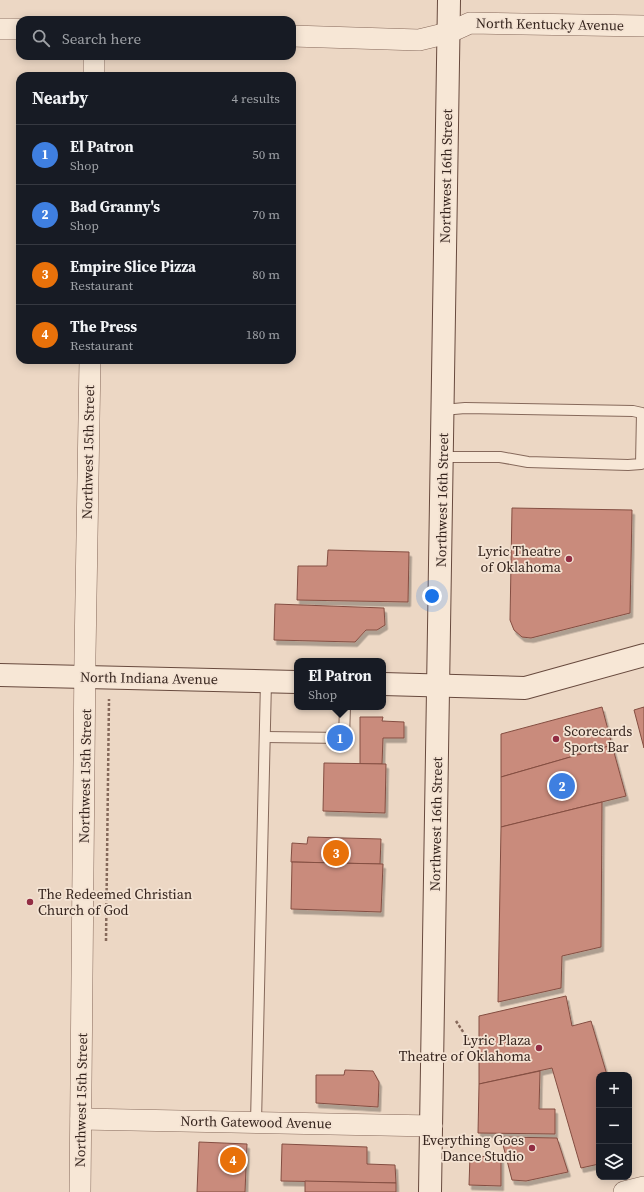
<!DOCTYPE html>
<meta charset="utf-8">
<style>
body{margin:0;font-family:"Source Serif 4",serif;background:#242831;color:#f1f3f6}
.controls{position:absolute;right:12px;bottom:12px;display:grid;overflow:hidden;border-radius:8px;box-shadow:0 2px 10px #0003}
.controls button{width:36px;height:36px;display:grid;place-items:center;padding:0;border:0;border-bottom:1px solid #363941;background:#171b24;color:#f1f3f6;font:20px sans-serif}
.you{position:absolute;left:432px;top:596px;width:14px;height:14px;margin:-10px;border:3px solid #fff;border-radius:50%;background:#1a73e8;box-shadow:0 0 0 6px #1a73e833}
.badge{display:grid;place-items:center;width:26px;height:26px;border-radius:50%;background:#c69aa5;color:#fff;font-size:13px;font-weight:700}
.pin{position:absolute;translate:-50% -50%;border:2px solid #fff;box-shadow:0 1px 4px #0006}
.popup{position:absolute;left:294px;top:658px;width:92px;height:52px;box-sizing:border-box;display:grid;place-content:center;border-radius:8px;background:#171b24;filter:drop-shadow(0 1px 3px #0005);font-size:13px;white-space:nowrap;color:#9ea1a6}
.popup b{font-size:15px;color:#f1f3f6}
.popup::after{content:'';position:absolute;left:50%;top:100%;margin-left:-8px;border:8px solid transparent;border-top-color:#171b24}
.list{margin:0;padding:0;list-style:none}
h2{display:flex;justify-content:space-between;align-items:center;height:52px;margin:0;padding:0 16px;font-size:17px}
h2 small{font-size:13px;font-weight:400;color:#9ea1a6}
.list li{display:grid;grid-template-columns:26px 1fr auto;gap:12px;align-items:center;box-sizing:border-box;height:60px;padding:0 16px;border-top:1px solid #363941}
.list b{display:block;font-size:15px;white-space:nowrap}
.list p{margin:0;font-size:13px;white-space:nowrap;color:#9ea1a6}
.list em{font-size:13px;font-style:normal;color:#9ea1a6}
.icon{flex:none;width:22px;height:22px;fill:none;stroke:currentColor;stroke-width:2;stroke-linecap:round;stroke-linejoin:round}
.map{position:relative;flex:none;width:644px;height:1192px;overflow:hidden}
.search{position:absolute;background:#171b24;box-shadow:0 2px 10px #0003;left:16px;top:16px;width:280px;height:44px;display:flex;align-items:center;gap:10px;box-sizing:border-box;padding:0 14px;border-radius:12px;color:#9ea1a6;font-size:15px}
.panel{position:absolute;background:#171b24;box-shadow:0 2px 10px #0003;left:16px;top:72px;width:280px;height:292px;border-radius:12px}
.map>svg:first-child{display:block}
</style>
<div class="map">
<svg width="644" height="1192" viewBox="0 0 644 1192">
<defs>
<filter id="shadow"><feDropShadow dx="2.5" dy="4.5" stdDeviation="0" flood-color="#0004"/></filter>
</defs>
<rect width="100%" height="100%" fill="#ecd7c4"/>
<g fill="#c98b7b" stroke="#844e42" filter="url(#shadow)">
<polygon points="512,508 632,510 630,613 531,638 522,637 514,630 510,620"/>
<polygon points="328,550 409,552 408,602 297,600 298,566 327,566"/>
<polygon points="275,604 384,608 385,625 377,630 366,630 355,642 274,640"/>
<polygon points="602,707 612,745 501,777 501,734"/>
<polygon points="644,707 644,748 634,710"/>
<polygon points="360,717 383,717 382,721 404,722 404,738 383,738 382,764 360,764"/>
<polygon points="612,745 626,796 501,827 501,777"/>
<polygon points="324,763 386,764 385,813 323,811"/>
<polygon points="602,802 601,947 562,956 561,988 498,1002 501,827"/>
<polygon points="308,837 381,839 380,864 291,862 292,843 307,844"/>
<polygon points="292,862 383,864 381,912 291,909"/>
<polygon points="566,996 572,1026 591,1021 607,1075 599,1075 599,1164 581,1168 552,1068 479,1084 479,1016"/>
<polygon points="345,1070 373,1071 379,1082 378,1107 316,1103 316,1075 344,1075"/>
<polygon points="540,1071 539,1109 555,1109 555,1134 478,1133 479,1084"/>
<polygon points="501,1137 557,1138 568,1172 526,1181 512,1180"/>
<polygon points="199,1142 247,1144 245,1192 197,1192"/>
<polygon points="282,1144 367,1147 367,1164 395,1165 396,1183 281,1181"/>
<polygon points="470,1156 501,1157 501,1186 469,1185"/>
<polygon points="305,1181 396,1183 396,1192 305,1192"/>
</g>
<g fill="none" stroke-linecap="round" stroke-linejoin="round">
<g stroke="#86695b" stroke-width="12">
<g id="lane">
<polyline points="442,457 500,457 528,462 628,465 641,464 642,413 633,411 465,408 443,410"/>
<polyline points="265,737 344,738 345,707"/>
<polyline points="256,1122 266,681"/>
</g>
</g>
<g stroke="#86695b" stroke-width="22">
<g id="street">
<polyline points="0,29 20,29"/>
<polyline points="292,36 419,40 448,33 470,23 644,26"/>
<polyline points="94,76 94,56"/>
<polyline points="81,1119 432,1126"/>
<polyline points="80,1192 85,655 90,360"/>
<polyline points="624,1192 644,1187"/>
</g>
</g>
<g stroke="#684a3e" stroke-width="24">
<g id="secondary">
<polyline points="0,675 297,682"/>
<polyline points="383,684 525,688 644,655"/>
<polyline points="430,1192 449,0"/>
</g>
</g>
<g stroke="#86695b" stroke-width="2.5" stroke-dasharray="3 2" stroke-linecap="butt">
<polyline points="106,941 109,699"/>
<polyline points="456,1021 471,1044"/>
<polyline points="493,1161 507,1159"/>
</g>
<use href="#lane" stroke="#f7e7d6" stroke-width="10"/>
<use href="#street" stroke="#f7e7d6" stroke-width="21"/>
<use href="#secondary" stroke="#f7e7d6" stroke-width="22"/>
</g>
<g fill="#922d43" stroke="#f4e3d3" stroke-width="1.5">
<circle cx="569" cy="559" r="4"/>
<circle cx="556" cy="739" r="4"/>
<circle cx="30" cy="902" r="4"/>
<circle cx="539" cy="1048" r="4"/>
<circle cx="532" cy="1148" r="4"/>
</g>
<g text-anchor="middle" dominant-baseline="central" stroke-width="3.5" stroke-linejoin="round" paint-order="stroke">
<g font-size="14" fill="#36251e" stroke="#f4e3d3">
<text transform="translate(550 24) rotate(1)">North Kentucky Avenue</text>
<text transform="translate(446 176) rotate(-89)">Northwest 16th Street</text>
<text transform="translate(88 452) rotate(-89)">Northwest 15th Street</text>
<text transform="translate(442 500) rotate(-89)">Northwest 16th Street</text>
<text transform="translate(149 678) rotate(1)">North Indiana Avenue</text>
<text transform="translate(85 776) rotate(-89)">Northwest 15th Street</text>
<text transform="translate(436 824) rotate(-89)">Northwest 16th Street</text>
<text transform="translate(81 1100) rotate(-89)">Northwest 15th Street</text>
<text transform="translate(256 1122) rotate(1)">North Gatewood Avenue</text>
</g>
<g font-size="14" fill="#36251e" stroke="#f4e3d3" text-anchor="end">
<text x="561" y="551">Lyric Theatre<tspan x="561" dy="16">of Oklahoma</tspan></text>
<text x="564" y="731" text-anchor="start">Scorecards<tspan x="564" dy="16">Sports Bar</tspan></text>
<text x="38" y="894" text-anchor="start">The Redeemed Christian<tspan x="38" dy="16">Church of God</tspan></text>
<text x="531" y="1040">Lyric Plaza<tspan x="531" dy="16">Theatre of Oklahoma</tspan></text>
<text x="524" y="1140">Everything Goes<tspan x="524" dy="16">Dance Studio</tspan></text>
</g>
</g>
</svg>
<div class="controls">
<button>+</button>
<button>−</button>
<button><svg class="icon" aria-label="layers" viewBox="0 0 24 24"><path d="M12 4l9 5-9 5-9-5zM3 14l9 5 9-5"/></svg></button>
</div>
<div class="you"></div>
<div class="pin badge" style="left:340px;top:738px;background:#3f7fe0">1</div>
<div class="popup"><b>El Patron</b>Shop</div>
<div class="pin badge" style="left:562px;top:786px;background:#3f7fe0">2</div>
<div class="pin badge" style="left:336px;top:853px;background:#e8710a">3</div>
<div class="pin badge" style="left:233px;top:1160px;background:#e8710a">4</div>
<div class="search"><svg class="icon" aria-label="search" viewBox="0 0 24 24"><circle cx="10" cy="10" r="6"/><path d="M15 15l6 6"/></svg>Search here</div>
<section class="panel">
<h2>Nearby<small>4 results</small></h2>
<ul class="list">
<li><span class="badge" style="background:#3f7fe0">1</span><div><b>El Patron</b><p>Shop</p></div><em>50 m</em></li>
<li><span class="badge" style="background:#3f7fe0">2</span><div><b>Bad Granny's</b><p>Shop</p></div><em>70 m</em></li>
<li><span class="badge" style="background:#e8710a">3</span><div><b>Empire Slice Pizza</b><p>Restaurant</p></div><em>80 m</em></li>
<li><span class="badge" style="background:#e8710a">4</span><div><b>The Press</b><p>Restaurant</p></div><em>180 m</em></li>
</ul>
</section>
</div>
